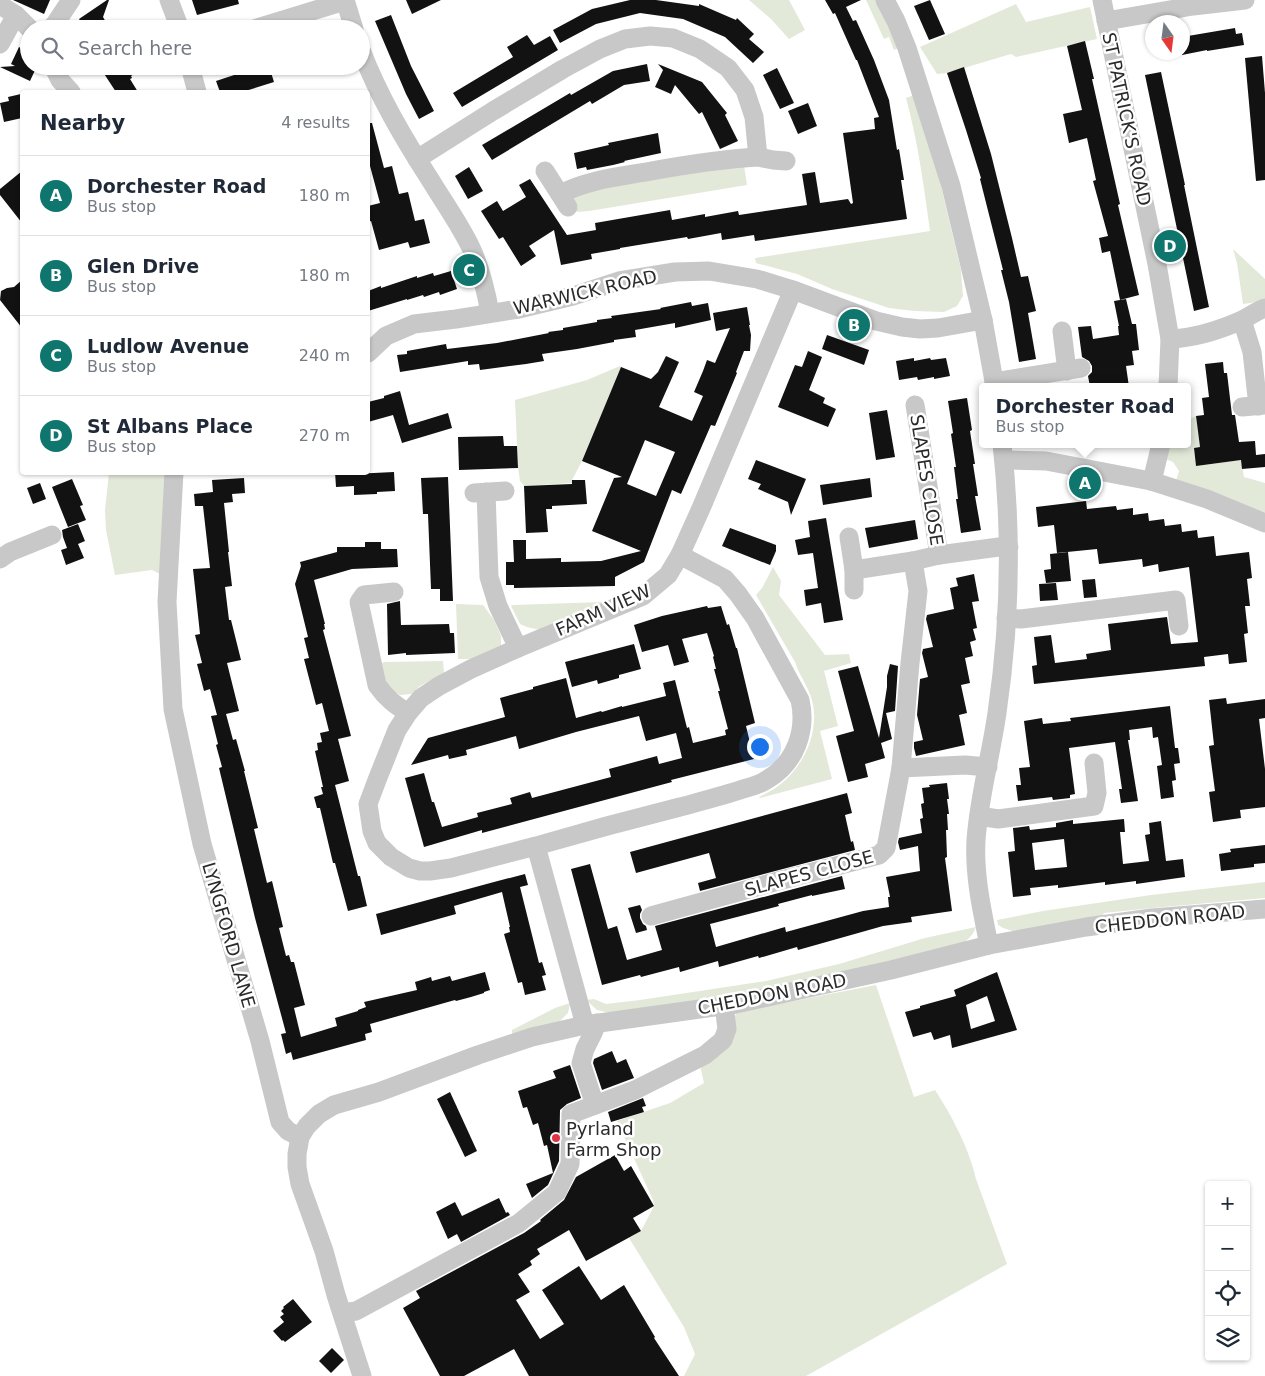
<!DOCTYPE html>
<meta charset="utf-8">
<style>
body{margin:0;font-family:"DejaVu Sans",sans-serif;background:#f2f2f3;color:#1f2937}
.controls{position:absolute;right:15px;bottom:15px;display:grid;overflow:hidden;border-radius:5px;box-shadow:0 1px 4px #0004}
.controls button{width:45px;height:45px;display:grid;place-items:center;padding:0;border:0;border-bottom:1px solid #e0e1e3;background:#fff;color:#1f2937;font:25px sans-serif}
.compass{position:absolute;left:1145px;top:15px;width:45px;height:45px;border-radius:50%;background:#fff;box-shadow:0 1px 4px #0004;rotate:166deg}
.you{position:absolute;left:759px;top:746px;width:18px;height:18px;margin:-12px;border:4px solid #fff;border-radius:50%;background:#1a73e8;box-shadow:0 0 0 8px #1a73e833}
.badge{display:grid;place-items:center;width:32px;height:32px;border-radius:50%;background:#0f766e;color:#fff;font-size:16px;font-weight:700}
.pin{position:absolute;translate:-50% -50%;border:2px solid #fff;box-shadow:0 1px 5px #0006}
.popup{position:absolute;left:979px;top:383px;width:212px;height:65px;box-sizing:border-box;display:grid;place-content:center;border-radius:5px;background:#fff;filter:drop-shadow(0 1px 4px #0005);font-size:16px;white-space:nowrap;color:#747a83}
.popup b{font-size:19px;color:#1f2937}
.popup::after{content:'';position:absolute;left:50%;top:100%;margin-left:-10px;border:10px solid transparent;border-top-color:#fff}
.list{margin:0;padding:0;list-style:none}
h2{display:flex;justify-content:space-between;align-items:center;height:65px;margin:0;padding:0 20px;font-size:21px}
h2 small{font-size:16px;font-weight:400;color:#747a83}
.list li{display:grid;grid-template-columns:32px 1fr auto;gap:15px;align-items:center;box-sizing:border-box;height:80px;padding:0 20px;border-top:1px solid #e0e1e3}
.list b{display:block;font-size:19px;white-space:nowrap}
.list p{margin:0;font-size:16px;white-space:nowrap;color:#747a83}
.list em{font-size:16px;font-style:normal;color:#747a83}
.icon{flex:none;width:28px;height:28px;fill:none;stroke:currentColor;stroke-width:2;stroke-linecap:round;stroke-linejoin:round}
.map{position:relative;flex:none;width:1265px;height:1376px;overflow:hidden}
.search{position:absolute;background:#fff;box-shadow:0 1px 4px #0004;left:20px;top:20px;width:350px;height:55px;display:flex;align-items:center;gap:12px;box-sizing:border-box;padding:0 18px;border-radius:28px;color:#747a83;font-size:19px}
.panel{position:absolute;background:#fff;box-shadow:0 1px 4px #0004;left:20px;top:90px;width:350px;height:385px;border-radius:5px}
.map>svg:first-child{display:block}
</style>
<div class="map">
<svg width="1265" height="1376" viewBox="0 0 1265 1376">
<rect width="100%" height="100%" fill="#fff"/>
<g fill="#e2e9d9">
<polygon points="749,0 789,0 805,30 789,39 771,19"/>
<polygon points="866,0 876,0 887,23 898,48 894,50 889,37 884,39"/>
<polygon points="1016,4 1026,22 1090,7 1097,39 1016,57 1011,54 947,73 937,74 920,47"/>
<path d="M914 95 940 182 961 270 963 296 957 306 944 312 914 311 889 308 832 289 797 274 756 263 755 258 930 231C924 187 918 142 906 98Z"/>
<polygon points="744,165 747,185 589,211 578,212 574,210 572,196 573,193"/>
<polygon points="1233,249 1265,279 1265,301 1243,304 1237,263"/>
<polygon points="620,366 621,367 582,461 572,480 572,483 524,486 520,481 518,468 515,400 587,380"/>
<polygon points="1196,416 1200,447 1194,448 1196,466 1241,460 1244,477 1265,483 1265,515 1176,481 1179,471 1173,462 1163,458 1166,444 1188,444 1188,420"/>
<polygon points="109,473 166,473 160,574 152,570 115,575 106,530 105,510"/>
<path d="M773 567 781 581 779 595 825 655 849 654 851 663 824 671 838 726 820 731 832 779 760 798 759 797C767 793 775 789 782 783 805 764 820 730 812 700 808 686 799 675 795 662L756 595 762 588Z"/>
<polygon points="603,602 540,630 527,627 520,624 511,606 513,605"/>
<polygon points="456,604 483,605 494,620 501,636 501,648 481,659 458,659"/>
<polygon points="443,661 444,673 420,686 412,694 400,695 388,688 378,666 384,662"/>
<polygon points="1265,882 1265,898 1163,907 1104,913 1101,919 1019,933 1003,928 998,925 997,920 1043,911 1151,895"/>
<path d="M976 927C972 938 965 942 956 947L821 979 807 978 794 987 610 1013 597 1010 586 1000 594 999 606 1004 640 1000 766 981 839 964 925 938Z"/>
<path d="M876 985 914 1097 935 1090C952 1116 969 1148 976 1179L1007 1264 806 1376H684L695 1354 684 1327 629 1238 641 1231 654 1206 653 1200 617 1121 670 1103 704 1083 700 1065 733 1020 737 1012Z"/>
<polygon points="570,1003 568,1013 560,1021 512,1034 512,1030 555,1008"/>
</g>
<g fill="#121212" fill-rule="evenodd">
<polygon points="13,0 50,0 44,14"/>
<polygon points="107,0 109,0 103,17 110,29 85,29 79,19"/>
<polygon points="192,0 238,0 239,4 197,15"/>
<polygon points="406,0 441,0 412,14"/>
<polygon points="630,0 656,0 699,6 699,4 736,20 737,18 754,34 749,39 764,52 753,63 725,37 683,19 640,13 596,24 560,43 553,30 592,9"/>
<polygon points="825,0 861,0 846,7 853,21 856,20 874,60 889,100 897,150 899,149 904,180 901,180 907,219 755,241 754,235 722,240 721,233 688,239 687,237 620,248 620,249 591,254 592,259 561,265 554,230 529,246 536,256 521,266 503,237 499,239 481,211 497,201 503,211 526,197 519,185 530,179 567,235 596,230 595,223 670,210 672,220 705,214 705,217 738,211 739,215 807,205 802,174 815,172 820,203 848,199 851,204 853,203 843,133 875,129 874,118 879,117 857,60 856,60 835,13 833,14"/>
<polygon points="930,0 945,34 929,40 914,6"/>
<polygon points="391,15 411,66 434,111 419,119 406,94 375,21"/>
<polygon points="1235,28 1236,34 1242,33 1244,45 1207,51 1207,50 1182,55 1182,37"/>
<polygon points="527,35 534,45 550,36 558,50 462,107 453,93 513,57 507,47"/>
<polygon points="28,40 29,66 37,66 30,81 0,67 15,66 11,64 19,47 23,49"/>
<polygon points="1085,41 1094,79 1092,79 1120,204 1118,205 1139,295 1120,300 1110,251 1102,253 1099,238 1108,236 1093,181 1096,180 1087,138 1069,143 1063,114 1082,110 1067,46"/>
<polygon points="1262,56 1265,93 1265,180 1256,181 1245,58"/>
<polygon points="647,64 650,81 624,85 592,104 590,101 492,160 482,145 570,93 571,95 613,71"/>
<polygon points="658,64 702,82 727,113 725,115 738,141 720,149 702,112 699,114 675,85 671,94 655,87 663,70"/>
<polygon points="99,66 147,66 131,76 132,78 130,79 138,92 116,92"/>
<polygon points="261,66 269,66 274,82 242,92 220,92 216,81"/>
<polygon points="964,67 991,154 1012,238 1021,277 1028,276 1036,311 1028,313 1036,359 1019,362 1009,302 1001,270 1003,270 980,179 981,178 966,130 947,73"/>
<polygon points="777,68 794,103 780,109 763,75"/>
<polygon points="1161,72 1185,185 1184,185 1209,307 1194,311 1145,75"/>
<polygon points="21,94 22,104 22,118 4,122 0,103 9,101 8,97"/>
<polygon points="808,103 817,126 798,134 788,111"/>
<polygon points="368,123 372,123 384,168 392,166 399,194 408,192 415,221 424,219 430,243 410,248 408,242 379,250 371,221 368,222 368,206 380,203 370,166 368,167"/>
<polygon points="658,133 661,153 624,161 625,162 613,165 587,170 586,167 577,169 574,153 609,145 608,143"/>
<polygon points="469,167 483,191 468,199 455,176"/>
<polygon points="22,171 22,223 0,195 0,189"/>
<polygon points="451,271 457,289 440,295 439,292 424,297 423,295 407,300 407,299 368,311 368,291 381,286 381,288 417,276 417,278 433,273 434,276"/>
<polygon points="22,280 22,328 0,300 1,291 7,288 14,287"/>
<polygon points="1126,299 1132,324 1136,324 1139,350 1132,351 1134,365 1126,366 1129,387 1090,387 1088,376 1092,372 1092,366 1089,361 1082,357 1078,327 1091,326 1093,339 1119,335 1118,326 1119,326 1114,301"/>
<polygon points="691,302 692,306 708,303 711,320 675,328 675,323 635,330 636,337 614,340 614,342 577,349 542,354 544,361 526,364 480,370 479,364 468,365 468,361 400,372 397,355 407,354 407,351 446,344 447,349 497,343 549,333 548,332 563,330 563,328 597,322 597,320 612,318 611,316 661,309 660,308"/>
<path d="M747 307 750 325H749L751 335 750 351H744L736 372 737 373 715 426 711 425 681 494 672 490 644 562 615 577V586L514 588V585H506V562H514L513 540H526V559L561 558V562L601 561 641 551 592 531 614 478 622 477 582 461 621 367 651 379 658 372 666 356 679 362 659 407 692 421 703 396 694 392 703 371 707 360 715 363 730 328 716 331 713 313ZM645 440 675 452 656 496 627 484Z"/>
<polygon points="827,335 869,350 864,365 822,349"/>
<polygon points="808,351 822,357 809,390 825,398 823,403 836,409 828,427 778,407 795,365 802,367"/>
<polygon points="914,358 914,361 930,358 931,360 946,358 950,376 934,379 934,377 918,380 917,377 899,380 896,361"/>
<polygon points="1223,362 1224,373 1227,373 1232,415 1235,415 1239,442 1255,441 1256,455 1265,454 1265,467 1242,469 1241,460 1196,466 1194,448 1200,447 1196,416 1204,415 1202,398 1209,397 1205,364"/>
<polygon points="400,391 409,425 448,413 452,428 402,443 393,415 368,422 368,402 384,398 384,396"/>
<polygon points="967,398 972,430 970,431 975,464 973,464 978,496 975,496 981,530 961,533 956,499 958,499 954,467 956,467 951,434 953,433 948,401"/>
<polygon points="887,410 895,457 876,460 869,413"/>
<polygon points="503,436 504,446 517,446 518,468 459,470 458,437"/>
<polygon points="756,460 806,479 791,515 788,502 758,489 761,484 748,479"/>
<polygon points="335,472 353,472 353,474 394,472 395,491 377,492 377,494 354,495 354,486 336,487"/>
<polygon points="448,477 453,601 440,601 440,589 431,589 428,514 423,514 421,478"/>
<polygon points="244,478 245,493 232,494 233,502 224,503 229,552 228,552 232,586 225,587 229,620 231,620 241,660 227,663 239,711 226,714 233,740 236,739 245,771 244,771 258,828 254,829 267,883 272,881 283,927 279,928 286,956 289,955 291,962 294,962 305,1005 294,1008 301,1037 337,1026 335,1018 358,1011 358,1010 366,1007 364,1002 417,990 415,982 431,977 432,981 450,976 452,981 485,972 490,990 484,992 484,993 471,997 456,1001 455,1000 370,1024 372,1032 365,1034 366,1040 293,1060 291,1052 286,1054 281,1034 286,1033 255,918 219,768 222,767 216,745 218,744 211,716 217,715 210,689 204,691 197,664 202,663 195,635 200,634 193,569 210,568 203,506 195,506 194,494 213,492 212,480"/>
<polygon points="870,478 872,497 823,505 820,485"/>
<polygon points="72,479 83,505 80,506 86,520 68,527 52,487"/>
<polygon points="572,480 585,480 587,504 552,506 552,509 546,509 548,532 526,533 524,486 572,484"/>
<polygon points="40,483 46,499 33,504 27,488"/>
<polygon points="1086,501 1087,509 1116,506 1117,510 1133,508 1133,515 1148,513 1149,521 1164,519 1165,526 1181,524 1182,532 1197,530 1198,538 1214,536 1216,556 1249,552 1252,578 1247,579 1250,606 1245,606 1248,633 1244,634 1247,662 1229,664 1228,654 1204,657 1205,666 1034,684 1032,666 1037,665 1034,637 1051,635 1055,663 1087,659 1086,654 1111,650 1108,624 1167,617 1171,644 1198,642 1189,567 1159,572 1158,564 1143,567 1142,559 1099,564 1097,549 1057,553 1054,525 1038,527 1036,507"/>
<polygon points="826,518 843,620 824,623 821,603 806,606 804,590 818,588 813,553 798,555 795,540 810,537 808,521"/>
<polygon points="915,520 918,539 869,548 865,528"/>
<polygon points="78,524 85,541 78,544 84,558 66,565 61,550 67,548 63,537 62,530"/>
<polygon points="730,528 776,545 776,551 770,565 722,546"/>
<polygon points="365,542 381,542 381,549 397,549 398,567 352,569 314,580 325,624 324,624 325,629 323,630 351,736 338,739 349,781 335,785 358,876 360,876 367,906 348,911 335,863 333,863 320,808 317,808 314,797 323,794 321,787 323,787 315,751 318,750 317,743 322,742 320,733 329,731 322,703 316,705 304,659 309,658 304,638 308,637 295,584 301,566 300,562 337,552 337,547 365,547"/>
<polygon points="1068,552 1071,581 1046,583 1044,570 1051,569 1050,554"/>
<polygon points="974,574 979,601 972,602 977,628 973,629 976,640 970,642 973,656 965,658 970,683 961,685 967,713 959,715 965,745 916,756 914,748 914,742 923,740 917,715 920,679 928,677 922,653 923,649 933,647 926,619 927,615 954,609 950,588 958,586 956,578"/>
<polygon points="1095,579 1097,597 1084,598 1082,580"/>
<polygon points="1056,583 1058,600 1040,601 1039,584"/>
<polygon points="400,601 401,625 449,624 450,633 454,633 455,653 406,655 406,653 388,655 387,604"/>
<polygon points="707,606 708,608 721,606 727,625 729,624 736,648 737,648 755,723 746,726 754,759 671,780 672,782 657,786 482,833 482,830 424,847 405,778 424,773 432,802 434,802 442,827 478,817 477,813 512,804 510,798 530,792 532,798 611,777 609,769 657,756 659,764 682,758 676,733 646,741 639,716 576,732 519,749 516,736 466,750 467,755 449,759 448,755 411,765 428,738 505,717 500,698 533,689 533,687 566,678 576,718 601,711 602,712 622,706 622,707 666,696 663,683 675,680 687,728 689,727 693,743 726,735 725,730 728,729 718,691 720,691 714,669 716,669 713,657 714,656 707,633 682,639 689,662 674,666 668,645 642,652 634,625 662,616"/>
<polygon points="634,644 641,669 619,675 619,678 598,684 597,680 572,687 565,662"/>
<polygon points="890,664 898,666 895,711 886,713 892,739 881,743 885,758 865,764 868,777 848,782 836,736 854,731 838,671 858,666 879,738 887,687 887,676"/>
<polygon points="1226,698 1227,704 1265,699 1265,718 1259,719 1265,769 1265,807 1240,810 1241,818 1213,822 1209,792 1215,791 1209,746 1214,745 1209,700"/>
<polygon points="1170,706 1175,748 1178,748 1180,763 1174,764 1176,780 1172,781 1174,797 1161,799 1157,766 1162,765 1158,737 1153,738 1152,727 1129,730 1130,740 1128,740 1138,801 1121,803 1119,789 1122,789 1115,742 1069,748 1075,794 1070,795 1070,798 1053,800 1052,797 1018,801 1016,785 1021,785 1019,768 1030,767 1024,721 1042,718 1043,724 1071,721 1070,718"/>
<polygon points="947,783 949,799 947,799 949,814 947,814 948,830 946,830 947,857 945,858 952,911 911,917 912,922 883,926 798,950 797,947 759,958 758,956 719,967 718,961 680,972 679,967 641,977 640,975 602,985 571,869 590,864 608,929 617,926 627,960 662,950 655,926 842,876 845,889 812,896 812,895 778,904 779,906 710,924 716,947 785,927 786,932 863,911 889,907 888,897 890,897 886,877 920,871 918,846 900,850 898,842 899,838 922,833 920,819 923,818 921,804 924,803 922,788 930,787 929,785"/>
<polygon points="847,793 852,813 845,815 851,842 853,841 855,850 700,891 698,883 716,878 709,853 636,873 630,852"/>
<path d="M1124 819 1125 832H1120L1123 864 1149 861 1145 835 1150 834 1149 823 1161 821 1166 861 1183 859 1185 877 1136 884V881L1105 885V882L1058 888V885L1030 888 1031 895 1013 897 1008 852 1015 851 1013 828 1029 826 1030 830 1056 827V823L1073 820V824ZM1064 839 1067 867 1035 870 1032 843Z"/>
<polygon points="1265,845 1265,863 1254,864 1254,867 1221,871 1219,854 1231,852 1230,849"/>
<polygon points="525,874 528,885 520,887 539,963 542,962 546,975 542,976 546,990 525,995 522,982 518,983 504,934 510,932 509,927 510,927 502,892 454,906 456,914 381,935 376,914 494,882"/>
<polygon points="640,905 642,910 640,914 640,918 643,924 646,926 647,930 636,933 628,908"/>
<path d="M997 972 1017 1030 952 1048 950 1035 934 1040 931 1032 913 1037 905 1012 920 1008V1006L956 996 954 990ZM987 996 995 1021 971 1029 966 1005Z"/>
<polygon points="612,1051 617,1063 626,1059 634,1078 602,1090 593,1063 594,1059"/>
<polygon points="570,1065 581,1098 567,1104 560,1110 559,1161 548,1185 532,1198 526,1184 553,1173 547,1145 544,1146 538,1123 533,1125 527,1107 523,1108 518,1091 556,1078 553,1071"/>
<polygon points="450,1092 477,1151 465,1157 437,1099"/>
<polygon points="643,1098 646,1106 642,1107 644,1112 611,1122 608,1112"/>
<polygon points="615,1155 624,1171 631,1166 654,1206 633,1218 641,1231 586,1261 569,1230 537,1249 540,1254 530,1261 532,1265 518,1274 530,1292 516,1300 540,1339 564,1324 542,1290 579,1266 601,1300 624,1285 655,1337 654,1338 679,1376 529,1376 514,1349 464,1376 440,1376 403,1308 420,1298 416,1291 524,1233 541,1221 540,1220 564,1200 576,1177"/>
<polygon points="499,1198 506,1213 508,1212 510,1215 461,1242 457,1234 448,1239 436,1212 455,1202 462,1216"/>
<polygon points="293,1299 312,1322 285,1342 283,1340 282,1341 273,1331 284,1322 280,1317 284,1314 281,1311 284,1308 283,1307"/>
<polygon points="332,1348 344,1360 331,1373 319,1361"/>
</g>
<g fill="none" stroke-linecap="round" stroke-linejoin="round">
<g stroke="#c8c8c8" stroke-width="19">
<polyline points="169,0 180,29"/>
<polyline points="345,0 354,29"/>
<polyline points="885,0 896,21 907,48 951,186 983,320 995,387"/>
<polyline points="1102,0 1157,264 1170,339 1168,387"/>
<polyline points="0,5 16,15 30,29"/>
<polyline points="1106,21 1193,6 1245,0"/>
<polyline points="50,29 55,24 71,0"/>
<polyline points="254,29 345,1"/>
<polyline points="0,44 16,15"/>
<path d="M361 50C379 97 404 139 431 181 445 204 461 226 472 250 481 270 486 291 490 313"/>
<polyline points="53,66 60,80 71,92"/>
<polyline points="190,66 197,92"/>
<polyline points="758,157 773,160 786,161"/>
<path d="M417 159 493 111 563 69 600 49 625 39 650 36 673 38 700 49 728 68 745 90 754 117 758 157C720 159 684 165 646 172 616 177 588 180 560 194"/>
<polyline points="545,171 568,207"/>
<polyline points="1242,320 1252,352 1258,406"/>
<polyline points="1062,331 1067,371"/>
<path d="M1170 339C1195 338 1217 331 1240 321 1249 317 1256 311 1265 308"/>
<polyline points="368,353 386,336 414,324 456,319 519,309 573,296 619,281 675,272 709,271 757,279 793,290 876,321 902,327 920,329 938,328 983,320"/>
<polyline points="994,382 1081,368"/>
<polyline points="915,405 939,555"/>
<polyline points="1242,407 1265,405"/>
<polyline points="1004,460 1046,461 1151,481 1207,499 1265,523"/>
<polyline points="174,472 167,602 173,709 202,844 260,1041 280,1122 288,1131 300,1137"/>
<polyline points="1151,481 1154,473 1161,444"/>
<polyline points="486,492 489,577 498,606 518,648"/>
<polyline points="474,493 505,491"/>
<polyline points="849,537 854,570 854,590"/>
<polyline points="680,555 702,506 793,290"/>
<polyline points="0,559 10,552 52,535"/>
<polyline points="854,570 913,561"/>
<path d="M394 592 364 595 359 602 377 685C386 698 395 705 408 713"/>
<polyline points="1006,618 1021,619 1176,600 1179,626"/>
<polyline points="901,768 965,765 988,767"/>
<polyline points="979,816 998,819 1094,806 1097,793 1094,763"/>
<path d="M536 846 451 868 430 871H420L409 868 391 857 377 843 372 831 368 804 377 780 397 730 408 713 421 698 439 686 471 669 518 648 643 596 668 575 680 555 725 579 738 594 755 618 800 700C807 731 795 763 768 779 761 784 751 787 743 789 722 796 702 801 680 807 632 819 584 832 536 846L585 1025"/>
<polyline points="651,916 778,881 879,855 886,848 901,768 910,663 918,591 913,561 939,555 999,547 1009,547"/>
<path d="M989 945C982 911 974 875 976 840 979 797 991 755 997 713 1010 624 1012 533 1002 444"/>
<polyline points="595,1105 581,1063 585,1049 593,1033 597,1023"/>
<polyline points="342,1313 356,1311 519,1223 557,1192 570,1164 571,1114 635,1090 705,1055 723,1040 727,1029 724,1005"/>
<polyline points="362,1376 336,1295 324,1251 300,1184 297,1167 297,1154 300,1137 307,1126 319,1114 334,1105 379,1092 478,1055 532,1037 585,1025 736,1004 891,970 989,945 1086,927 1152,918 1265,909"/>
</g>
</g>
<circle fill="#dd3347" stroke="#fff" stroke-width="2" cx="556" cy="1138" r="5"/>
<g text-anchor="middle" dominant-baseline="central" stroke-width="5" stroke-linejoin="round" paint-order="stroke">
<g font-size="18" fill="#2b2b2b" stroke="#fff">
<text transform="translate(1127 119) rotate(78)">ST PATRICK'S ROAD</text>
<text transform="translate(585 292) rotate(-13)">WARWICK ROAD</text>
<text transform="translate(927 480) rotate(81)">SLAPES CLOSE</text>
<text transform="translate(603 610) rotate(-24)">FARM VIEW</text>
<text transform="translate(809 873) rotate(-15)">SLAPES CLOSE</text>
<text transform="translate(1170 919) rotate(-6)">CHEDDON ROAD</text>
<text transform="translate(229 935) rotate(74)">LYNGFORD LANE</text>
<text transform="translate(772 994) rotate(-11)">CHEDDON ROAD</text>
</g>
<g font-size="18" fill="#2b2b2b" stroke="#fff" text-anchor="start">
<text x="566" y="1128">Pyrland<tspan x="566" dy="21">Farm Shop</tspan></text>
</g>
</g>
</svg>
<div class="controls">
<button>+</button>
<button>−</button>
<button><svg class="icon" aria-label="locate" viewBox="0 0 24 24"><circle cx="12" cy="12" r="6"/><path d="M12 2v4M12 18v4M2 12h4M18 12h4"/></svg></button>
<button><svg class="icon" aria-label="layers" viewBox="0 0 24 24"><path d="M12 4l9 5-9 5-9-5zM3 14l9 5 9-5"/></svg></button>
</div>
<svg class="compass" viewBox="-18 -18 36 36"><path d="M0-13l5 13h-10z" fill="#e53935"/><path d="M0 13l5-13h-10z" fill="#747a83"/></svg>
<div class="you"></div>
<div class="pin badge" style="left:1085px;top:483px">A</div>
<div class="popup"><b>Dorchester Road</b>Bus stop</div>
<div class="pin badge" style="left:854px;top:325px">B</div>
<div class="pin badge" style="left:469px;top:270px">C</div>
<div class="pin badge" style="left:1170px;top:246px">D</div>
<div class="search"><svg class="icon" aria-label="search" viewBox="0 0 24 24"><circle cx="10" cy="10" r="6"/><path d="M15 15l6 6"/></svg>Search here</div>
<section class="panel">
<h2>Nearby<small>4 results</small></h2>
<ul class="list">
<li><span class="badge">A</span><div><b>Dorchester Road</b><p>Bus stop</p></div><em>180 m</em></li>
<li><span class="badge">B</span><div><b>Glen Drive</b><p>Bus stop</p></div><em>180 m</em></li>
<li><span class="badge">C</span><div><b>Ludlow Avenue</b><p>Bus stop</p></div><em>240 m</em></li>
<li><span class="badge">D</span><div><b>St Albans Place</b><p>Bus stop</p></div><em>270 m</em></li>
</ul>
</section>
</div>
